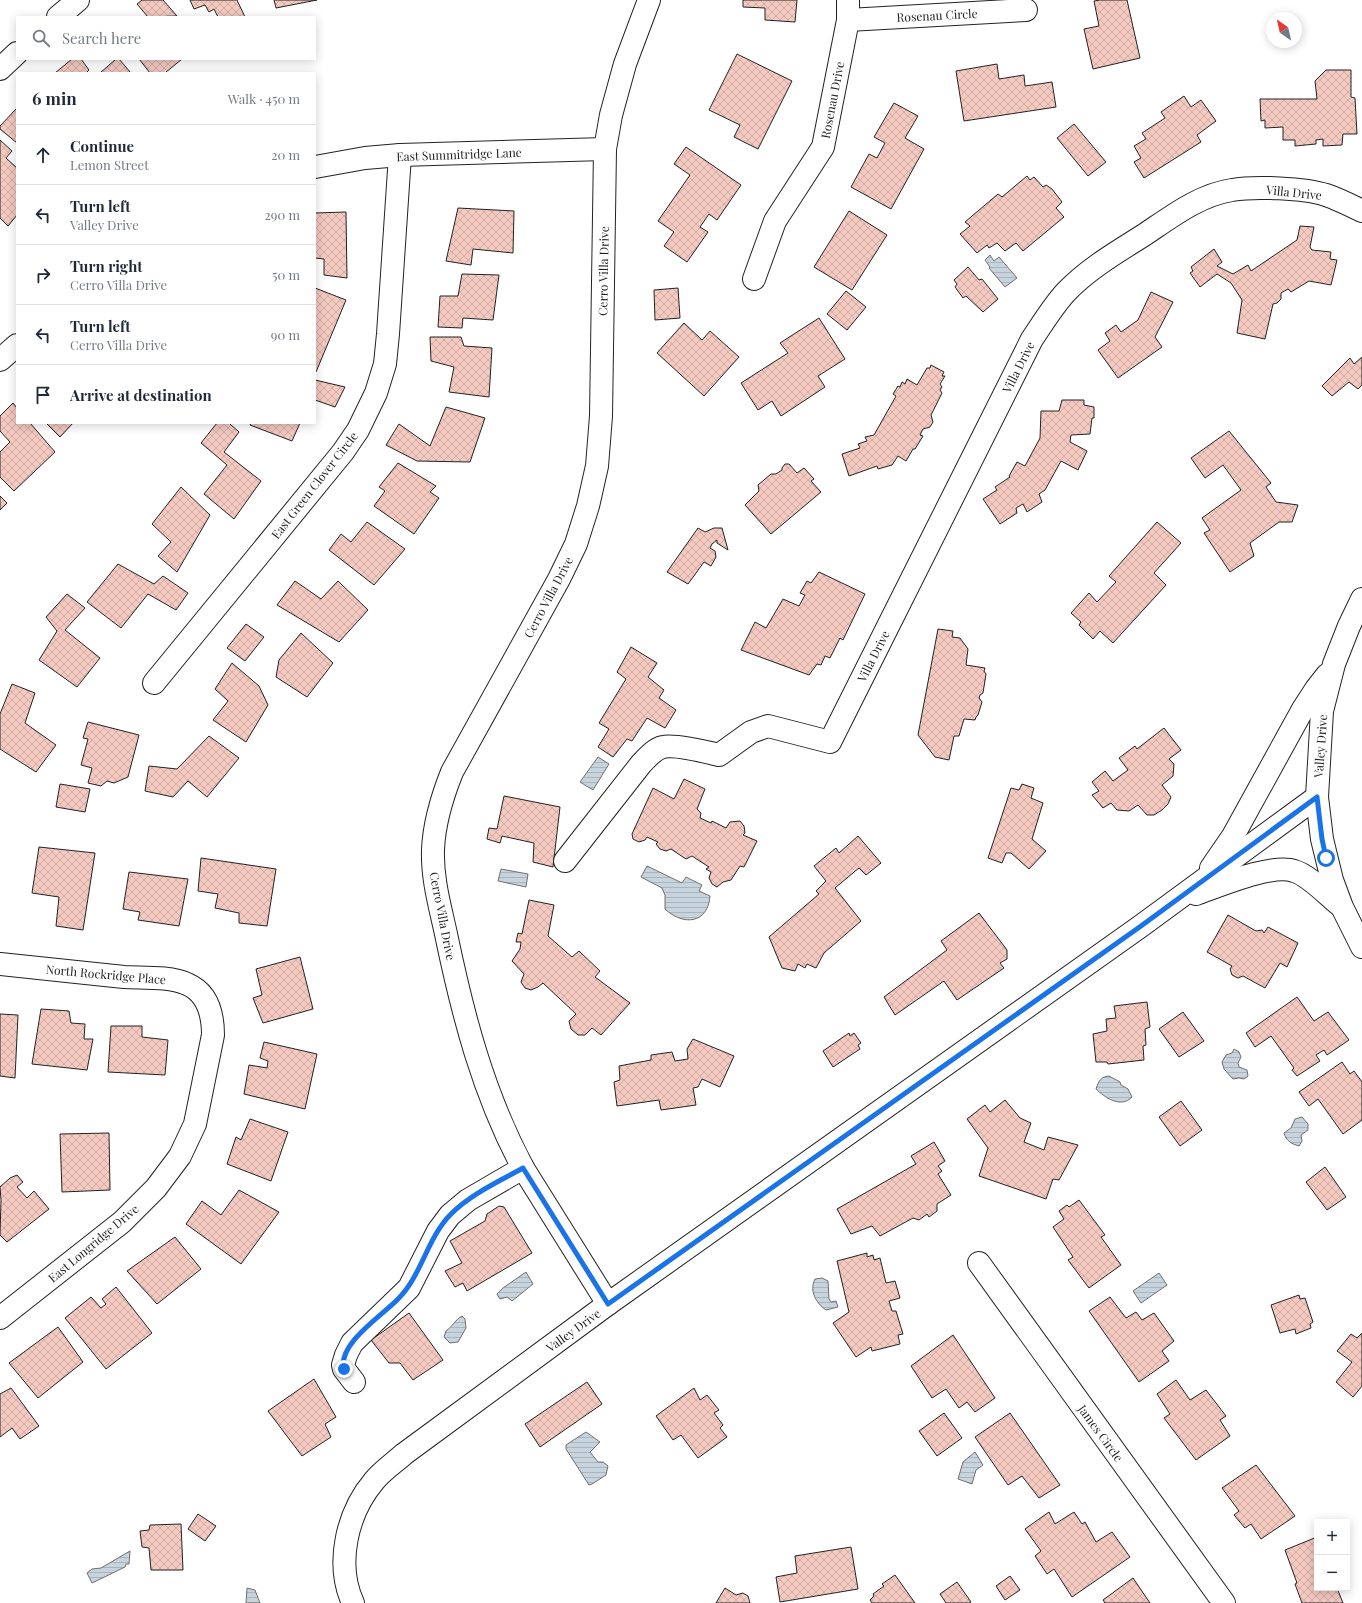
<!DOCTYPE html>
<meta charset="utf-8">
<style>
body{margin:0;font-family:"Playfair Display",serif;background:#f6f6f7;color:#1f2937}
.controls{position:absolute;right:12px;bottom:12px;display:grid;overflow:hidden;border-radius:0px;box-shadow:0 2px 10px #0003}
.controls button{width:36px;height:36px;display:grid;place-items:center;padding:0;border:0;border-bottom:1px solid #e0e1e3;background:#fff;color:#1f2937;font:20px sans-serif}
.compass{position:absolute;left:1266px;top:12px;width:36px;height:36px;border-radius:50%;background:#fff;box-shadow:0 2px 10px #0003;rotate:326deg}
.stop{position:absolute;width:12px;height:12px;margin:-9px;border:3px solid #1a73e8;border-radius:50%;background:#fff}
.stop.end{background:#1a73e8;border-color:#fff;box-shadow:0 1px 4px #0008}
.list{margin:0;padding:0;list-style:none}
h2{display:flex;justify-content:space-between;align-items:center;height:52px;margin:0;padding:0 16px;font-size:17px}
h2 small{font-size:13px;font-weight:400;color:#747a83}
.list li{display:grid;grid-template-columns:26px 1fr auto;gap:12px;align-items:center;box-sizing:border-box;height:60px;padding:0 16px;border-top:1px solid #e0e1e3}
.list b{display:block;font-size:15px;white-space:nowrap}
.list p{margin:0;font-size:13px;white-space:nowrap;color:#747a83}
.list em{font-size:13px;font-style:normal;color:#747a83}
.icon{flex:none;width:22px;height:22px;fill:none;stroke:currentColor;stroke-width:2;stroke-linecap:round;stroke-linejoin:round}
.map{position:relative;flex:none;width:1362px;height:1603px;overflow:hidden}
.search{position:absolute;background:#fff;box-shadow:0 2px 10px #0003;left:16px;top:16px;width:300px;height:44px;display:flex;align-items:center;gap:10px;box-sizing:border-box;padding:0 14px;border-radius:0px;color:#747a83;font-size:15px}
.panel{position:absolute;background:#fff;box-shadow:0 2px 10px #0003;left:16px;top:72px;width:300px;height:352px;border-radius:0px}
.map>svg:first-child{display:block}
</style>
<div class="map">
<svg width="1362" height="1603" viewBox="0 0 1362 1603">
<defs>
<pattern id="water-rules" width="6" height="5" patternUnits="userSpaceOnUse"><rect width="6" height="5" fill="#c7d3dd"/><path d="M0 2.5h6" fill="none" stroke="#abb5bd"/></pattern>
<pattern id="building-cross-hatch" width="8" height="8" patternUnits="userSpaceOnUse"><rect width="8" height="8" fill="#f3c9c0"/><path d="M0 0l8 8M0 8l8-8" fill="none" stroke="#d0aca5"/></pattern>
</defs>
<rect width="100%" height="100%" fill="#fff"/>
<g fill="url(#water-rules)" stroke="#6f6f6f">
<polygon points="990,255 994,261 999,257 1017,278 1005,287 989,268 990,267 985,260"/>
<polygon points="598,757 609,764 593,790 580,782"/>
<path d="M647 866 682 883 686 877 702 885 699 891 710 896C708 924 683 926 665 909V895L662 888 641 877Z"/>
<polygon points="501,869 528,874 526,887 498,881"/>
<polygon points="1234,1049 1239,1052 1241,1057 1238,1063 1239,1067 1247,1070 1248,1076 1244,1079 1239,1078 1233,1079 1224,1069 1222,1062 1226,1055 1232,1053"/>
<path d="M1109 1076 1120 1082 1121 1085 1128 1089 1132 1097C1121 1109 1104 1097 1096 1089 1099 1080 1101 1077 1109 1076Z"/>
<path d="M1302 1117 1308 1124V1130L1301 1135 1302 1141 1299 1146C1292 1144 1286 1141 1284 1133L1291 1128 1295 1119Z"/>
<polygon points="526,1272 533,1284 512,1301 507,1297 500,1299 497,1294 503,1288"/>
<polygon points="1159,1273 1167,1285 1141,1303 1133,1291"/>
<path d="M822 1278 828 1281 829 1299 831 1302 836 1301 838 1307 826 1310C816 1303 809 1291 815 1279Z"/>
<path d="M462 1316 465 1319 466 1328 458 1342 450 1343 444 1337 446 1331C452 1327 456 1319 462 1316Z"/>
<polygon points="586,1432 600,1442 590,1452 598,1462 603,1462 608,1466 606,1475 592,1484 589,1485 566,1449 566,1445"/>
<polygon points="975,1452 983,1465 976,1470 972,1484 958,1479 963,1462"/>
<polygon points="130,1551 129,1564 126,1564 125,1567 92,1583 87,1573 92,1569 101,1568"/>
<polygon points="247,1588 255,1590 260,1603 246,1603"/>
</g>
<g fill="url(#building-cross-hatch)" stroke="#222">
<polygon points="142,0 163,0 177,16 148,17 137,4"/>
<polygon points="190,0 237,0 245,17 218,17 214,9 209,12 205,5 194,9"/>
<polygon points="274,0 317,0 276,8"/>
<polygon points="743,0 797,0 795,22 765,20 765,8 743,7"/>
<polygon points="1100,0 1127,0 1140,58 1093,69 1084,29 1099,26 1094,1"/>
<polygon points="737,54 792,81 758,149 734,137 740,125 709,110"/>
<polygon points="72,59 81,59 89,70 86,73 55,73"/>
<polygon points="116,59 119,59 131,73 100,73"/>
<polygon points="139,59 182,59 165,73 150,73"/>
<polygon points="997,64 999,79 1024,75 1025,86 1052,82 1056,107 964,121 956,71"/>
<polygon points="1326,70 1351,70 1351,97 1355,98 1357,134 1343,134 1342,145 1323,146 1323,139 1316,140 1316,144 1295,146 1295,140 1283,140 1283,127 1265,128 1265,120 1261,121 1260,99 1317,99 1315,81"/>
<polygon points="1184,96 1191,107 1201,100 1216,121 1197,135 1201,142 1144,178 1134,162 1141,158 1134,146 1146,139 1142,133 1165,118 1161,112"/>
<polygon points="894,103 918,116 905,138 924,149 891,209 851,187 869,154 877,158 885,143 874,137"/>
<polygon points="16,109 17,110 17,143 0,129 0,126"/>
<polygon points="1074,124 1106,162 1088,176 1057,138"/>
<polygon points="0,140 12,151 6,158 17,168 17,215 8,226 0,218"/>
<polygon points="686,147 741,185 717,220 709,214 700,227 708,232 687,262 664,246 674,232 658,221 690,175 674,164"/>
<polygon points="1027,176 1030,180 1034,177 1043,187 1046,185 1052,189 1062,202 1056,208 1064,217 1023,251 1016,243 1005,251 997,243 989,248 987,245 977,253 960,234 970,226 965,222 998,194 1002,197"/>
<polygon points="458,208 514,211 513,253 473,249 471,265 446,261"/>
<polygon points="849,211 887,235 852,290 814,267"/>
<polygon points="346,212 347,278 324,275 324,259 315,258 315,213"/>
<polygon points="1300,226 1314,227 1310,247 1312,250 1331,252 1330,259 1337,260 1331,285 1309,281 1291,292 1288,289 1281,293 1281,299 1277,303 1273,304 1265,339 1237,333 1242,300 1231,283 1217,274 1200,287 1190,273 1193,271 1191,267 1214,249 1222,262 1217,266 1233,274 1248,265 1251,271 1297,240"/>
<polygon points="968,267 979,280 982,279 998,299 983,312 966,296 963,298 955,287 957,284 954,280"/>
<polygon points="462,274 499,275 493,320 463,318 462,328 438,327 440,296 458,296"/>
<polygon points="315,288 346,300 316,372 315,371"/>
<polygon points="678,288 680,318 655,320 654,290"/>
<polygon points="846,291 866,307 847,330 827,314"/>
<polygon points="1151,292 1173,302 1155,337 1162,347 1118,378 1098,350 1110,341 1105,333 1116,325 1121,332 1138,320"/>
<polygon points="819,318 845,359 818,376 825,387 781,416 772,401 758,410 741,383 788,353 780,343"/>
<polygon points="684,323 702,340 710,331 739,357 704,396 657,353"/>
<polygon points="430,337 461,337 464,346 492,348 489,397 449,392 454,367 431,361"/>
<polygon points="1362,357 1362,385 1358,389 1349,382 1332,396 1322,386 1350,358 1354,364"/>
<polygon points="931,365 944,372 942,376 945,376 940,384 942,387 940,390 942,393 931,415 933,422 930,427 923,429 920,435 923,436 915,449 913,449 906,461 898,456 892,465 878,469 877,466 849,476 842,454 860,448 858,444 867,441 865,437 874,435 896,396 893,394 898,386 900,387 902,382 905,384 907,379 917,385 927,368 930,368"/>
<polygon points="315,380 345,387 335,407 315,400"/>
<polygon points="1062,400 1084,400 1084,405 1094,407 1094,418 1092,418 1090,434 1071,435 1070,442 1087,451 1078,470 1061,461 1045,490 1039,494 1042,502 1027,512 1023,504 1016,508 1017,513 1000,524 983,499 997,490 995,487 1010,477 1009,476 1017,462 1025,466 1040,438 1041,411 1059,411"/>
<polygon points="13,403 17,408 17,423 30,423 55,452 14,491 0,477 0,452 10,442 0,431 0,416"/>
<polygon points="446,407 485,418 470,462 417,461 386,445 399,424 430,446"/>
<polygon points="46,423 73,423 60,437"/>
<polygon points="217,423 229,423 239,432 224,452 261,481 234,519 204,494 227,465 201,443"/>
<polygon points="251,423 300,423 292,441 250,425"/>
<polygon points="1229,431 1271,483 1266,487 1276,502 1298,505 1292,522 1279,522 1250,543 1254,556 1230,572 1204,533 1210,530 1202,518 1241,490 1223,465 1205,478 1191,458"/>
<polygon points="398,463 436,486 430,492 439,498 414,534 374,506 385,491 379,487"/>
<polygon points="785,464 789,464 797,473 804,468 814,479 811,481 821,492 771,534 745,505 759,491 758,485 771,474 776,474 782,470 782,468"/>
<polygon points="181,487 210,515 177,572 158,556 171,542 152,524"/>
<polygon points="0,496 7,503 0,510"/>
<polygon points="367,522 405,549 374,585 329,550 341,534 351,542"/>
<polygon points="1157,522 1181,543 1154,573 1166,585 1113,643 1100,631 1093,639 1079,625 1081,622 1071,613 1089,593 1097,602 1116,582 1109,576"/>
<polygon points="698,528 705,532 714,528 722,528 728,550 717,543 717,540 712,544 710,548 715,551 716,557 711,566 704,562 688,584 667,572"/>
<polygon points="118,564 154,584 163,576 188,593 176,610 148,594 121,628 87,602"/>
<polygon points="819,572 865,594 843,640 840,638 830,658 825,656 821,665 817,664 809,675 741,650 755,622 766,628 783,599 799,606 805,595 800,593 807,581 811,583"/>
<polygon points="295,581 321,599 338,581 368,610 339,642 277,605"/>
<polygon points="67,594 85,608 65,630 100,658 77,687 39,660 57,631 46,617"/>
<polygon points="246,624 264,637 245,661 227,648"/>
<polygon points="938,629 953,631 952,637 960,638 968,649 966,665 985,668 984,671 986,674 983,693 980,695 979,698 982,702 978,715 976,717 975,720 964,719 959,736 954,736 949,760 935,757 918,735"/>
<polygon points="301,633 333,663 307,697 276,677 279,660"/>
<polygon points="631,647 657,663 648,677 664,690 659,698 676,710 665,728 647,718 632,741 627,739 613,757 598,747 609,729 599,723 626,679 617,672"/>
<polygon points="232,663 259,686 268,705 246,742 213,720 228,701 215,689"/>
<polygon points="12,684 35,693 25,723 56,745 36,772 0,749 0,714"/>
<polygon points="88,722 139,735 128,777 114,783 107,781 101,786 88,783 92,768 81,765 88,739 83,738"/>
<polygon points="1164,728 1181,750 1169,759 1174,764 1173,776 1162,785 1171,797 1168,804 1162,810 1154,815 1147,815 1138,805 1129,811 1117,810 1111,803 1103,808 1092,795 1099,791 1092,782 1105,771 1113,781 1128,770 1119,758 1135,746 1137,749"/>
<polygon points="209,736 239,758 207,797 188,781 173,797 145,791 149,766 177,769"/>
<polygon points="684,779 705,789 697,809 701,813 700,818 711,823 712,821 726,828 730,822 740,821 744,826 745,833 743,835 757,841 744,867 740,866 731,880 723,882 717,887 712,884 709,878 711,872 706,869 709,867 692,856 686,859 671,849 666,851 660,849 656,844 658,842 647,837 645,840 639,842 633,839 632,834 653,788 674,799"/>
<polygon points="60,784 90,789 85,812 56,807"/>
<polygon points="1022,784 1034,788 1031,798 1043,803 1032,839 1046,851 1029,869 1011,853 1006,853 1002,863 988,858 1011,788 1019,790"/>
<polygon points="504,796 560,807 553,867 533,862 534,843 502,836 500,843 487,839 489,828 497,829"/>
<polygon points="858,836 881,863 866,875 859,868 835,888 861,921 824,953 816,968 807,964 805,968 798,964 795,971 782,968 769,937 819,894 816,891 826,881 814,866 836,848 839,853"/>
<polygon points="39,847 95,853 83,930 56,926 59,897 32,893"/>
<polygon points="201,858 276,869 267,926 239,923 239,913 215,908 218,894 198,891"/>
<polygon points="129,872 188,879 179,926 138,920 140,912 123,909"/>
<polygon points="529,900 554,905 548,936 572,957 579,951 600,971 595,977 630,1003 601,1035 592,1028 585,1035 578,1035 571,1029 569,1021 576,1014 543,983 538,987 531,990 525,988 521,982 524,974 512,961 520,949 521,942 516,942 518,933 522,934"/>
<polygon points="979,913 1007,950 1007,959 1000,963 1004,968 957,1000 944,981 895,1015 884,997 947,950 941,941"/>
<polygon points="1228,915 1256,931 1262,930 1264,933 1268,927 1298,943 1287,967 1280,963 1265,988 1243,976 1238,978 1232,975 1230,969 1232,966 1207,952"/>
<polygon points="300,957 313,1009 263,1023 253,998 262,995 256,969"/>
<polygon points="1297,997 1314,1021 1328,1012 1349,1040 1327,1055 1324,1050 1316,1055 1320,1061 1297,1076 1292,1070 1294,1068 1271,1036 1255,1047 1246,1033"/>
<polygon points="1147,1002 1150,1027 1145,1029 1146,1045 1143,1046 1144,1060 1108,1064 1107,1062 1096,1062 1093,1034 1107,1031 1106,1019 1116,1018 1114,1006"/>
<polygon points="41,1009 69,1011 71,1023 85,1024 84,1039 93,1039 87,1070 32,1064"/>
<polygon points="1183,1012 1204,1041 1179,1057 1159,1029"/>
<polygon points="0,1014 18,1015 15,1078 0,1076"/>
<polygon points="111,1026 142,1026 142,1037 168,1040 165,1075 108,1072"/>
<polygon points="849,1033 850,1036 854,1033 861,1043 858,1045 860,1049 833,1067 823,1051"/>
<polygon points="693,1039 734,1056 720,1087 702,1079 698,1087 693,1088 696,1105 661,1110 659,1100 617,1106 614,1082 620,1080 619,1066 651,1060 651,1055 672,1052 675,1061 688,1059 687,1049"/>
<polygon points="264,1042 317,1054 305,1109 244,1094 249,1065 267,1068 268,1061 260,1058"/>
<polygon points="1342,1062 1350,1074 1354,1071 1362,1082 1362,1120 1343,1134 1318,1099 1309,1106 1299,1092"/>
<polygon points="1005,1100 1020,1118 1031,1123 1024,1142 1044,1150 1048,1137 1078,1145 1059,1180 1053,1179 1046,1199 979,1176 988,1148 967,1119 985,1105 990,1112"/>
<polygon points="1181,1101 1202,1130 1180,1146 1159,1117"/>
<polygon points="250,1119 288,1132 271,1181 227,1164 236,1137 241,1140"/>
<polygon points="109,1133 110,1190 62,1192 60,1134"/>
<polygon points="934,1142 945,1161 938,1166 942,1171 938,1174 951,1195 937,1204 937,1211 929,1217 927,1214 919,1220 913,1218 880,1236 872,1226 851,1234 837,1209 916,1164 911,1156"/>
<polygon points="1325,1167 1346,1197 1327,1210 1306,1182"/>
<polygon points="17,1175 23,1182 17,1187 27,1198 34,1191 49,1209 7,1242 0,1235 1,1200 0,1187 10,1178"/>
<polygon points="239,1190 279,1212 241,1264 186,1224 202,1201 221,1215"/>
<polygon points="1079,1200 1105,1235 1101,1237 1121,1265 1089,1288 1068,1260 1073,1257 1053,1227 1064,1219 1059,1211 1067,1205 1069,1207"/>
<polygon points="499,1206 504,1207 532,1253 467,1291 463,1283 455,1287 445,1271 462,1263 450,1241 485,1221 487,1214"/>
<polygon points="175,1237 201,1269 157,1304 127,1271"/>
<polygon points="867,1253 867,1257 873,1255 874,1260 880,1258 886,1283 895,1281 900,1298 889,1301 892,1311 896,1311 903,1334 898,1335 900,1344 872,1351 871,1347 856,1357 833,1323 849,1312 837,1261"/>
<polygon points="116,1287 152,1333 106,1369 65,1318 91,1297 101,1308 106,1304 102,1299"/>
<polygon points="1299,1295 1300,1299 1305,1298 1313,1322 1310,1324 1311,1328 1296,1334 1295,1329 1280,1333 1271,1305"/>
<polygon points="1110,1297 1126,1318 1136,1312 1142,1320 1154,1313 1174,1341 1162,1351 1169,1361 1139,1382 1089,1311"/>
<polygon points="409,1313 443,1360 413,1380 400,1363 389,1363 371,1340"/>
<polygon points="58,1327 83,1362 38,1398 9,1363"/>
<polygon points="1362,1333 1362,1386 1353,1397 1336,1382 1352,1362 1337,1351 1351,1334 1357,1338"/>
<polygon points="953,1335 995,1398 975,1412 967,1402 959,1408 946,1389 932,1398 911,1366"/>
<polygon points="314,1379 336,1417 325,1424 331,1437 302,1456 268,1411"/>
<polygon points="1176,1380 1190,1400 1206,1390 1226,1416 1220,1420 1230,1436 1196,1460 1164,1418 1170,1414 1157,1394"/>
<polygon points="587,1382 602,1404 540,1447 525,1424"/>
<polygon points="11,1388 39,1426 20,1439 12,1428 0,1437 0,1394"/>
<polygon points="694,1388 700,1400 707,1395 719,1410 714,1413 723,1425 720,1428 727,1437 698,1458 681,1435 673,1440 656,1416"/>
<polygon points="944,1413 962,1438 937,1456 919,1431"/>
<polygon points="1010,1413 1060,1485 1039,1498 1022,1476 1008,1485 975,1437"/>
<polygon points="1256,1465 1295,1516 1261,1539 1251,1524 1245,1528 1234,1515 1239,1511 1222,1488"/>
<polygon points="1049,1512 1055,1524 1074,1512 1082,1524 1085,1522 1096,1542 1112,1532 1130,1557 1072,1597 1054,1569 1047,1574 1035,1556 1041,1551 1025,1529"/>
<polygon points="198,1514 216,1526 205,1541 188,1529"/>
<polygon points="181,1524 183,1570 151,1570 149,1548 142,1547 140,1531 149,1530 150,1525"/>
<polygon points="1317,1537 1317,1588 1337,1588 1343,1603 1302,1603 1295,1584 1297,1583 1285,1550"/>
<polygon points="851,1547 858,1589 780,1602 776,1577 797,1573 795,1556"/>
<polygon points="895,1575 915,1603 872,1603 870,1600 874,1596 873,1594 884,1586 882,1584"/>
<polygon points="1010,1576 1020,1590 1005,1600 996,1586"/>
<polygon points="1133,1578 1150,1603 1105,1603 1103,1600"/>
<polygon points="957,1582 971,1602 969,1603 946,1603 940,1594"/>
<polygon points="725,1588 736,1595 743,1593 748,1596 750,1603 716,1603"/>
</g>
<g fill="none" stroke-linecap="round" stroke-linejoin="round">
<g stroke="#222" stroke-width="24">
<g id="minor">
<polyline points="58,17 78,0"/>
<polyline points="848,20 1026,10"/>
<polyline points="0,69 17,53"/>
<polyline points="315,167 365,158 400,155 605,149"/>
<polyline points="754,279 775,221 823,147 848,20 848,0"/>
<polyline points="0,360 17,345"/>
<polyline points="1362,599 1349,626 1334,664 1322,711 1317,797 1322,839 1332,880 1342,907 1362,947"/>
<polyline points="154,683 343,452 358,430 376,393 385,364 388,334 400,155"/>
<path d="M565 861 641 764C647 758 654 749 663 747 674 744 707 752 719 755L751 732 768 726 830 742 1032 339C1043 323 1053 306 1066 292 1088 269 1117 252 1144 235 1171 217 1199 195 1232 190 1254 186 1305 188 1326 195 1338 199 1350 205 1362 211"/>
<polyline points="1211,868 1233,836 1303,709 1316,689 1327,675"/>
<path d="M1196 894C1219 886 1273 863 1294 871 1309 875 1328 896 1341 906"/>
<path d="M0 964C41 968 83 973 124 977 143 978 170 976 187 984 208 993 213 1014 213 1035L195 1124 180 1156 156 1188 122 1222 0 1318"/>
<polyline points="979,1263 1224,1603"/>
<path d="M608 1304 523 1168C483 1093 463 1016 446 934 440 906 432 879 433 850 434 823 442 797 452 772L559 579 576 544 588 506 597 466 601 416 605 149 611 115 625 64 649 0"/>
<polyline points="354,1382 344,1369 343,1365 346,1355 352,1343 409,1288 438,1231 450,1215 468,1200 523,1168"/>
<path d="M353 1603C335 1564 347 1513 374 1481 382 1471 394 1463 404 1454L608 1304 1141 926 1317 797"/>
</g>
</g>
<use href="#minor" stroke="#fff" stroke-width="22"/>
</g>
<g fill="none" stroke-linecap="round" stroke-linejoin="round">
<path stroke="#1a73e8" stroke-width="5" d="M344 1369C337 1344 383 1315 398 1299 422 1275 427 1238 451 1214 471 1194 498 1182 523 1168L608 1304 1141 926 1317 797 1322 839 1326 858"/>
</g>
<g text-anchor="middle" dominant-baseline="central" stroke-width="3" stroke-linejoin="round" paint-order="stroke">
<g font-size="12" fill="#222" stroke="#fff">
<text transform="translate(937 15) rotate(-3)">Rosenau Circle</text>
<text transform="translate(832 100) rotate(-79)">Rosenau Drive</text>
<text transform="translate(459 154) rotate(-2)">East Summitridge Lane</text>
<text transform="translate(1294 192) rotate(6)">Villa Drive</text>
<text transform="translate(603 271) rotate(-89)">Cerro Villa Drive</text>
<text transform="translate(1018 367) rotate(-63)">Villa Drive</text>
<text transform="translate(314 485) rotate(-52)">East Green Clover Circle</text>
<text transform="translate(548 597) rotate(-62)">Cerro Villa Drive</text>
<text transform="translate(873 656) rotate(-63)">Villa Drive</text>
<text transform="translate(1320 746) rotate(-86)">Valley Drive</text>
<text transform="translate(443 916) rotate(79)">Cerro Villa Drive</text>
<text transform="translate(106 974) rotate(5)">North Rockridge Place</text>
<text transform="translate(93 1243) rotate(-40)">East Longridge Drive</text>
<text transform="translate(573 1330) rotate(-36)">Valley Drive</text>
<text transform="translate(1101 1433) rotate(54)">James Circle</text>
</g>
</g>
</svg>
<div class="controls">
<button>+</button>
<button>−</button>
</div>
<svg class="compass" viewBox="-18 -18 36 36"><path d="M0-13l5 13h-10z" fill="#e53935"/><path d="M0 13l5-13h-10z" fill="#747a83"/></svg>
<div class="stop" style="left:1326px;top:858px"></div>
<div class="stop end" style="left:344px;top:1369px"></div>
<div class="search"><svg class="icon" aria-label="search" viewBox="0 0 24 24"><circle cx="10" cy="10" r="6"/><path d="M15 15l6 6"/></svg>Search here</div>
<section class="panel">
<h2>6 min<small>Walk · 450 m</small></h2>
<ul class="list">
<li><svg class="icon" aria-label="ahead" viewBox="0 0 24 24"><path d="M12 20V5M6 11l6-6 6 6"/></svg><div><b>Continue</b><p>Lemon Street</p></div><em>20 m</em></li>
<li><svg class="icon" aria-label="left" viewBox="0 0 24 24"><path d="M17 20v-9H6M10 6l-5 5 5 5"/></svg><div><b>Turn left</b><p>Valley Drive</p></div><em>290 m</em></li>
<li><svg class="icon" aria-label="right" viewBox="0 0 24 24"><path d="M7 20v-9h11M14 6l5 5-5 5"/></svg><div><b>Turn right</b><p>Cerro Villa Drive</p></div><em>50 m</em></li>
<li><svg class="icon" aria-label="left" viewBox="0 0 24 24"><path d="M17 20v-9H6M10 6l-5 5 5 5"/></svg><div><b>Turn left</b><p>Cerro Villa Drive</p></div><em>90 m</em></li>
<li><svg class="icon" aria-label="arrive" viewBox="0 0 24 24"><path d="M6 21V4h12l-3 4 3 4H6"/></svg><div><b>Arrive at destination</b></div></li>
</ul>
</section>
</div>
